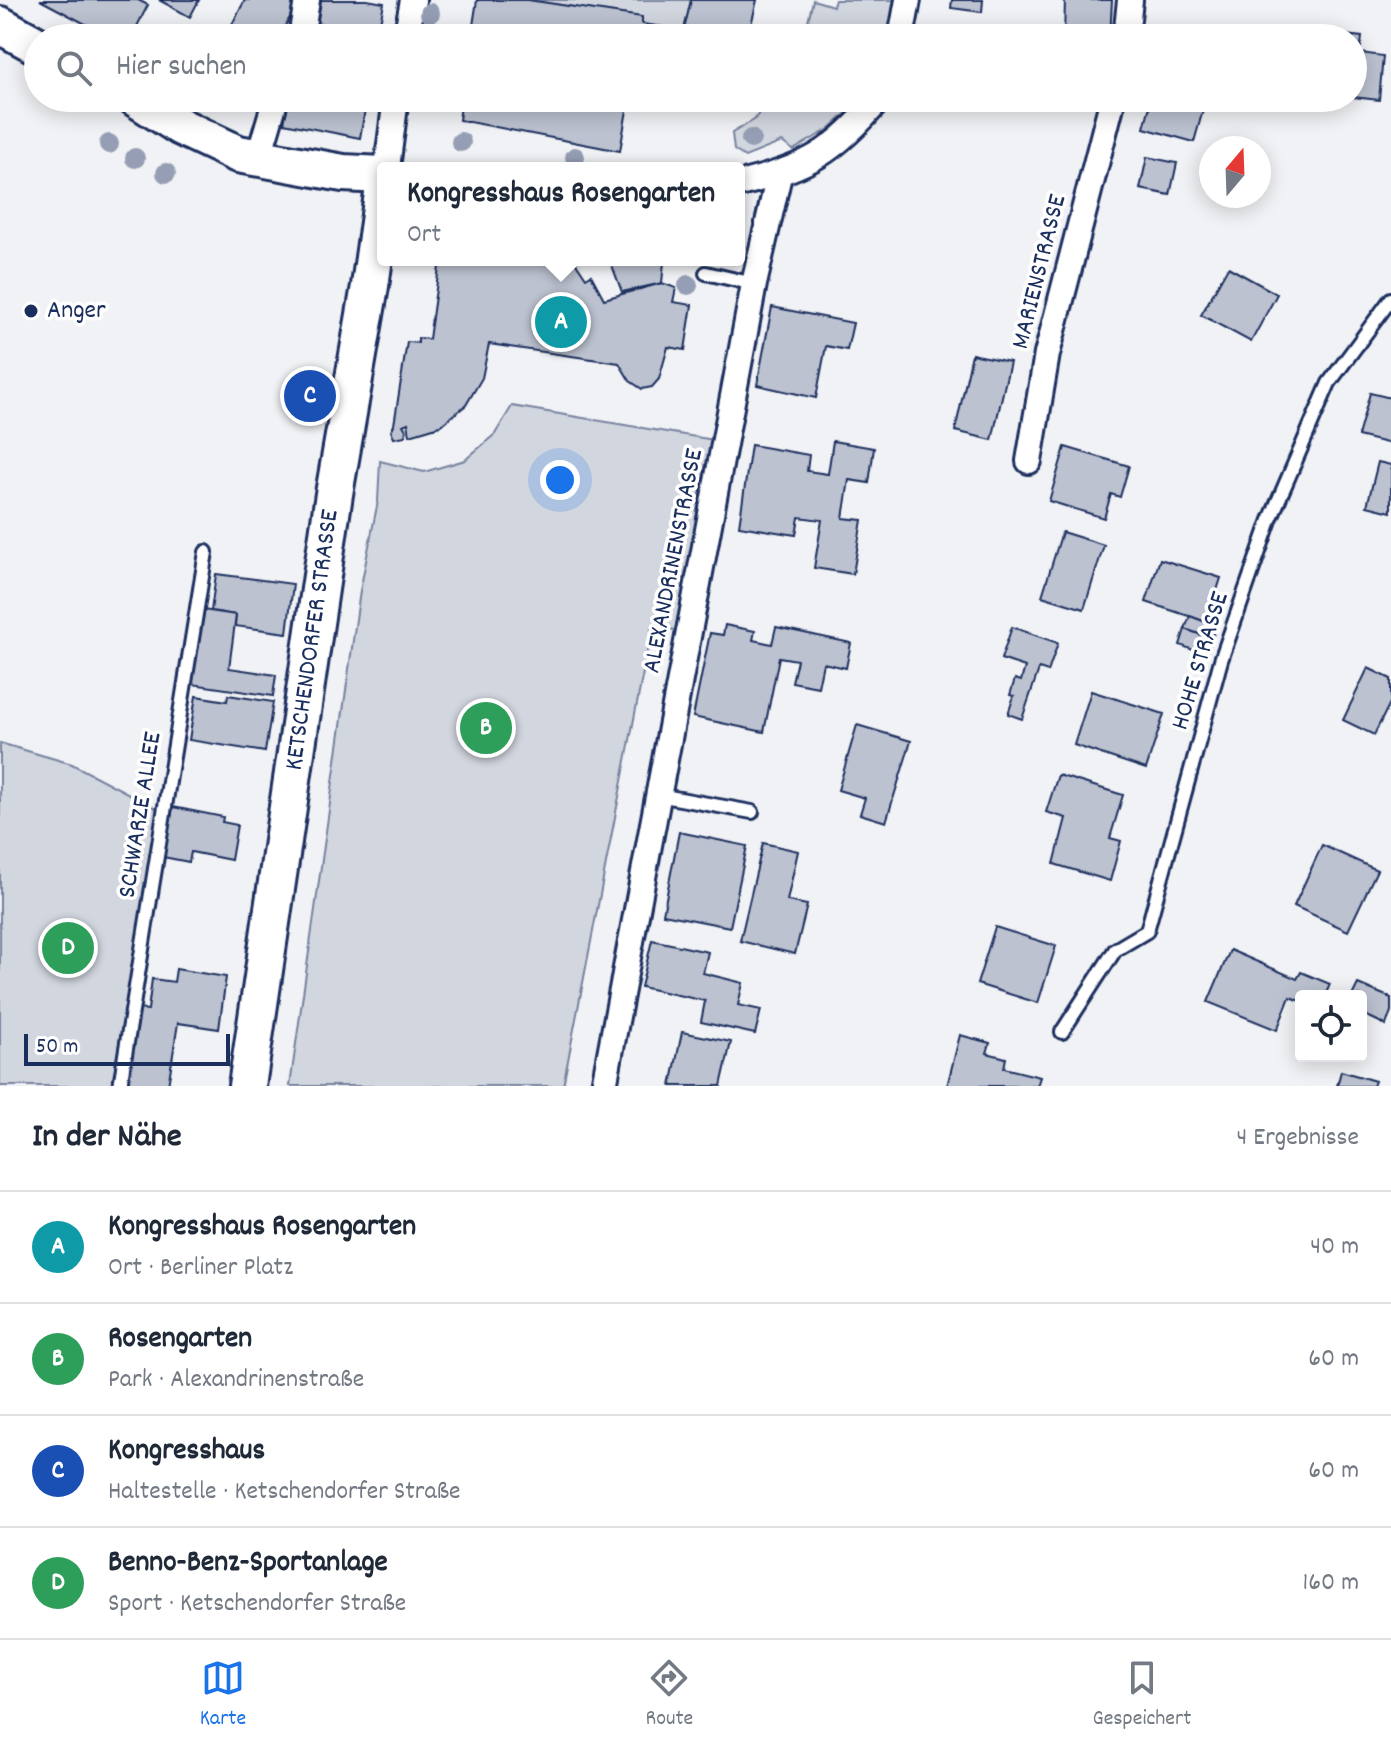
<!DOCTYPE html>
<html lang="de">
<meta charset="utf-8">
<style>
body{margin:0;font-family:Dekko,sans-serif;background:#f2f2f3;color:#1f2937}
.controls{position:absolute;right:24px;bottom:24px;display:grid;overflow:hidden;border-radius:8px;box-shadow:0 4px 20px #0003}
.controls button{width:72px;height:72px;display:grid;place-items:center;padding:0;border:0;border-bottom:2px solid #e0e1e3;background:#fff;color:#1f2937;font:40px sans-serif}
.compass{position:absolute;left:1199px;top:136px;width:72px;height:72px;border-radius:50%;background:#fff;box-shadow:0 4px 20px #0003;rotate:19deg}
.scale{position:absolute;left:24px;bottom:20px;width:206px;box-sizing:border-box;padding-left:8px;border:4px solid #1b2f5e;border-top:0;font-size:22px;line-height:28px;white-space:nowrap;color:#1b2f5e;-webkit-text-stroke:6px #fff;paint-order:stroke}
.you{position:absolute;left:560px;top:480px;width:28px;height:28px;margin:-20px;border:6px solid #fff;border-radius:50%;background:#1a73e8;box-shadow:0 0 0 12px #1a73e833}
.badge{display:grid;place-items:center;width:52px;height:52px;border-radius:50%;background:#1a73e8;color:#fff;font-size:26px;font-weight:700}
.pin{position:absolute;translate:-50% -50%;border:4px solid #fff;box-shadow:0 2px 8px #0006}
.popup{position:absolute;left:377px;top:162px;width:368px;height:104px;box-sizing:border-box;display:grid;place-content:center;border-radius:8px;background:#fff;filter:drop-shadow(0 2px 6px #0005);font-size:26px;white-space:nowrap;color:#747a83}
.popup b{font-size:30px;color:#1f2937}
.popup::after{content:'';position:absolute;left:50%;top:100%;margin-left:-16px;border:16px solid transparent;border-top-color:#fff}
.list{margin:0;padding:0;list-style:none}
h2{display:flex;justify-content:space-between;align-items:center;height:104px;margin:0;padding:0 32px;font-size:34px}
h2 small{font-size:26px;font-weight:400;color:#747a83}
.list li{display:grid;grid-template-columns:52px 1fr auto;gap:24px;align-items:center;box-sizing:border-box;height:112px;padding:0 32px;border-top:2px solid #e0e1e3}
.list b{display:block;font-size:30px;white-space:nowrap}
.list p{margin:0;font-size:26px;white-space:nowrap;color:#747a83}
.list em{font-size:26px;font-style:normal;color:#747a83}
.icon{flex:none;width:44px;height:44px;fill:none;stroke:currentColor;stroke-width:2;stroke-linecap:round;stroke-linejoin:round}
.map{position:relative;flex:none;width:1391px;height:1086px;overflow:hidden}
.search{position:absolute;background:#fff;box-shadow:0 4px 20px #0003;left:24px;right:24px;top:24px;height:88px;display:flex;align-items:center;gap:20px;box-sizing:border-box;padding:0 28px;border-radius:44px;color:#747a83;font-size:30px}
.sheet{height:552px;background:#fff}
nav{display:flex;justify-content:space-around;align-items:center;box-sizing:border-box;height:112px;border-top:2px solid #e0e1e3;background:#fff;font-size:22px;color:#747a83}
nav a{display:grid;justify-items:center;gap:4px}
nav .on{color:#1a73e8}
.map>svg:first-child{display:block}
</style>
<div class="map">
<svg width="1391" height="1086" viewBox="0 0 1391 1086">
<rect width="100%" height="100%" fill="#f1f2f5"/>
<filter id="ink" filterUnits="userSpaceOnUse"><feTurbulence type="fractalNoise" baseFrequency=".0125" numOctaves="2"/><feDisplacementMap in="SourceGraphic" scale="16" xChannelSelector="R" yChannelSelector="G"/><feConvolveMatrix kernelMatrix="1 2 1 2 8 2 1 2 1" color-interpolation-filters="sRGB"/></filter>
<g filter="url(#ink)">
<g fill="#d2d6df" stroke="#76829e" stroke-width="2">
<polygon points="528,0 691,0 684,30 642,24 642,17"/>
<polygon points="813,0 833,6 835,0 894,0 889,38 804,38"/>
<polygon points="770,98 863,98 829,129 793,150 782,142 745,157 734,150 732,133 754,120"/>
<polygon points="512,406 714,440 675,630 652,626 563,1086 290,1086 360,591 378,501 380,461 424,472 465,460 495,434"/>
<polygon points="0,743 72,764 158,809 116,1086 0,1086"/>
</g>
<g fill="#bcc2d0" stroke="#1b2f5e" stroke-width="2">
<polygon points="40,0 138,0 148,5 131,38 119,38 109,33 108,36"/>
<polygon points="159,0 199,0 190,17"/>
<polygon points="245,0 289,0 297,4 279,38 253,38 231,26"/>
<polygon points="310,0 367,0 384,3 377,38 326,38 328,26 306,21"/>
<polygon points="477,0 528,0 642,17 642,24 684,30 691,0 757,0 748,38 471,38"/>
<polygon points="952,0 983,0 982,12 951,8"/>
<polygon points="1065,0 1112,0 1110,38 1064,38"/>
<polygon points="958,30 1008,38 957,38"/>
<polygon points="1336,34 1362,37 1360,53 1383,56 1379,100 1353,97 1353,38 1335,38"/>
<polygon points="289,98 367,98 360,138 284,123"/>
<polygon points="462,98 585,99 629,98 620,151 459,120"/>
<polygon points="1152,98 1189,98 1186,106 1203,110 1194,142 1144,128"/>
<polygon points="1147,157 1177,163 1170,195 1140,189"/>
<polygon points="440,260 574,260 586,278 591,275 604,299 662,283 676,288 673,302 692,305 685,350 668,347 659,379 652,387 642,389 630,381 619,363 489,344 482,378 466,405 440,426 410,435 408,423 403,425 406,430 405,436 394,438 391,431 394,425 407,342 418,343 418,338 429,339"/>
<polygon points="610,260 664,262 662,283 622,292"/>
<polygon points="1228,267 1277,294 1251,342 1201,315"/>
<polygon points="772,307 853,323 847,350 826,346 816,398 757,385"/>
<polygon points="972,354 1010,362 992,440 955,431"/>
<polygon points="1370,393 1391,398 1391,444 1358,436"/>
<polygon points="833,441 874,448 869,483 849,480 843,518 862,520 853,574 814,568 822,520 799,517 796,535 739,526 751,445 809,455 807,471 828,474"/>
<polygon points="1065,447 1129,466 1120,497 1111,494 1104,518 1049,501"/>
<polygon points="1378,462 1391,465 1391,512 1367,506"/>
<polygon points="1062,532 1104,545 1084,609 1042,596"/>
<polygon points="1160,559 1221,578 1207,622 1146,602"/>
<polygon points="216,574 293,584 287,633 235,626 236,615 211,611"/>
<polygon points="203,610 236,615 229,668 276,675 273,696 192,684"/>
<polygon points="1190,616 1216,626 1212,639 1185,629"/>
<polygon points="725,625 755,631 753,640 772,644 776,627 851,643 846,668 823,663 818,687 792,682 797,660 779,657 764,732 693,717 710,633 723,635"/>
<polygon points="1012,627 1058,643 1048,672 1039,669 1022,719 1008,714 1014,696 1010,695 1015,679 1021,681 1025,667 1001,659"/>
<polygon points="1185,629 1212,639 1206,655 1180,645"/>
<polygon points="1368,668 1391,679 1391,701 1374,735 1343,720"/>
<polygon points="1091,691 1164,714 1146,769 1074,745"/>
<polygon points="228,695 273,702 265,752 189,740 196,696 227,701"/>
<polygon points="857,725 911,741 886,822 860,814 865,798 838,790"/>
<polygon points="1058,775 1123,795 1110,838 1121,841 1110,881 1054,864 1066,818 1046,812"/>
<polygon points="173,807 223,817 222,822 237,825 231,860 191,852 189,862 163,857"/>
<polygon points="679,832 747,846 730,927 663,914"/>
<polygon points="763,843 798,851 787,901 807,905 795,954 740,941"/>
<polygon points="1322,845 1377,870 1348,931 1294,906"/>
<polygon points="995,927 1056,946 1038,1003 977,984"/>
<polygon points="652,940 708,952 703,973 743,983 738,1005 761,1010 755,1034 701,1022 705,1001 641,987"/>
<polygon points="1230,950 1297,979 1301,972 1330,984 1325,996 1301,996 1301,1001 1290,997 1277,1030 1208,1002"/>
<polygon points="176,969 226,977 219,1029 178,1023 168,1086 124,1086 134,1009 148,1010 152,979 174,982"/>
<polygon points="1358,984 1391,998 1391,1011 1386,1025 1361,1013 1361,996 1352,996"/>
<polygon points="682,1032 731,1042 721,1086 671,1086"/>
<polygon points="960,1035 990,1043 987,1053 1006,1058 1004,1068 1040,1077 1037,1086 947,1086"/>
<polygon points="1341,1071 1375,1081 1373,1086 1337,1086"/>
</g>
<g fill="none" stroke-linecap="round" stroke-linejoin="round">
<g stroke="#1b2f5e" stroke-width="18">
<g id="lane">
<polyline points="706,273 754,284"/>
<polyline points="658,795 752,812"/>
<polyline points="1062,1032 1115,950 1147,931 1221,660 1270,520 1329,383 1391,299"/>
<polyline points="120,1086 206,552"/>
</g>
</g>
<g stroke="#1b2f5e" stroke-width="30">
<g id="street">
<polyline points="301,38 307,0"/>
<polyline points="406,38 413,0"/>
<polyline points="901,38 908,0"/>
<polyline points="1126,38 1130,0"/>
<polyline points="258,159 276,98"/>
<polyline points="387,168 396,98"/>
<path d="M739 184C807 168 835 152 880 98"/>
<polyline points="1029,461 1047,354 1113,98"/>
<polyline points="604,1086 754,284 779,175"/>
</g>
</g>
<g stroke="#1b2f5e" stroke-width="42">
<g id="secondary">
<polyline points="0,25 38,46"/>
<polyline points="136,98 181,127 238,154 343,173 383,175"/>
<polyline points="247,1086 334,494 370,286 383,194"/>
</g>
</g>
<use href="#lane" stroke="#fff" stroke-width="12"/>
<use href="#street" stroke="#fff" stroke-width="24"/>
<use href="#secondary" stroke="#fff" stroke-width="36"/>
</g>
<g fill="#959eb4">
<circle cx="430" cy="13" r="10"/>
<circle cx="751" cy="139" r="10"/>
<circle cx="461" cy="142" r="10"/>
<circle cx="109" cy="144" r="10"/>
<circle cx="575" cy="157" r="10"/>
<circle cx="135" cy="158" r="10"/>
<circle cx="166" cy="173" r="10"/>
<circle cx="688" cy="285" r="10"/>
</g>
</g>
<circle fill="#1b2f5e" stroke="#fff" stroke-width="3" cx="31" cy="311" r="8"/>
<g text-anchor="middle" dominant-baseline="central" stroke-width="7" stroke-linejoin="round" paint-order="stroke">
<g font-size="26" fill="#1b2f5e" stroke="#fff">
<text transform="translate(1040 272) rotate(-76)">MARIENSTRASSE</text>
<text transform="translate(674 561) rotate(-79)">ALEXANDRINENSTRASSE</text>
<text transform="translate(313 640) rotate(-82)">KETSCHENDORFER STRASSE</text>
<text transform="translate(1201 661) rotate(-73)">HOHE STRASSE</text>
<text transform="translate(141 815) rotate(-81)">SCHWARZE ALLEE</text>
</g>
<g font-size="26" fill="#1b2f5e" stroke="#fff" text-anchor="start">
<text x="47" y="311">Anger</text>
</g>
</g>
</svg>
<div class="controls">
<button><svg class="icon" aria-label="locate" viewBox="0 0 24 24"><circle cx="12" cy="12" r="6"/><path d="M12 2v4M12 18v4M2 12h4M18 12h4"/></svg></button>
</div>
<svg class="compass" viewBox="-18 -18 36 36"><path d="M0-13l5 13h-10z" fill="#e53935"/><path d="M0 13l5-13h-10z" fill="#747a83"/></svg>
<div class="scale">50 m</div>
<div class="you"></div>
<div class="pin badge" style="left:561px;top:322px;background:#0f9aa8">A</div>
<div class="popup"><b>Kongresshaus Rosengarten</b>Ort</div>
<div class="pin badge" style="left:486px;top:728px;background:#2e9e5b">B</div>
<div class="pin badge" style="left:310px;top:396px;background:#1a4fb4">C</div>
<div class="pin badge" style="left:68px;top:948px;background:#2e9e5b">D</div>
<div class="search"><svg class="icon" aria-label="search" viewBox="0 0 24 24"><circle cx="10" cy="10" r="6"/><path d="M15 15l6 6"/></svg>Hier suchen</div>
</div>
<section class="sheet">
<h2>In der Nähe<small>4 Ergebnisse</small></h2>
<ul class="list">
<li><span class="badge" style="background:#0f9aa8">A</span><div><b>Kongresshaus Rosengarten</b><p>Ort · Berliner Platz</p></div><em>40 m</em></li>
<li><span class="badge" style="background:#2e9e5b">B</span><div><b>Rosengarten</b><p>Park · Alexandrinenstraße</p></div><em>60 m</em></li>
<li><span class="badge" style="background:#1a4fb4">C</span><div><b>Kongresshaus</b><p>Haltestelle · Ketschendorfer Straße</p></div><em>60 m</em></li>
<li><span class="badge" style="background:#2e9e5b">D</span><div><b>Benno-Benz-Sportanlage</b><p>Sport · Ketschendorfer Straße</p></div><em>160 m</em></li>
</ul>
</section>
<nav>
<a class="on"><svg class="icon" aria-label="map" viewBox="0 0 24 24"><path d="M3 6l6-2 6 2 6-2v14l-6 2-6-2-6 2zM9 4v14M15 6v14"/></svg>Karte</a>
<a><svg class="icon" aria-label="directions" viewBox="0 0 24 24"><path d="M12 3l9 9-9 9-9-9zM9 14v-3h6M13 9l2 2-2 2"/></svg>Route</a>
<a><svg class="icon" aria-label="saved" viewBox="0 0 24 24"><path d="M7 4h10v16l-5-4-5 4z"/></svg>Gespeichert</a>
</nav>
